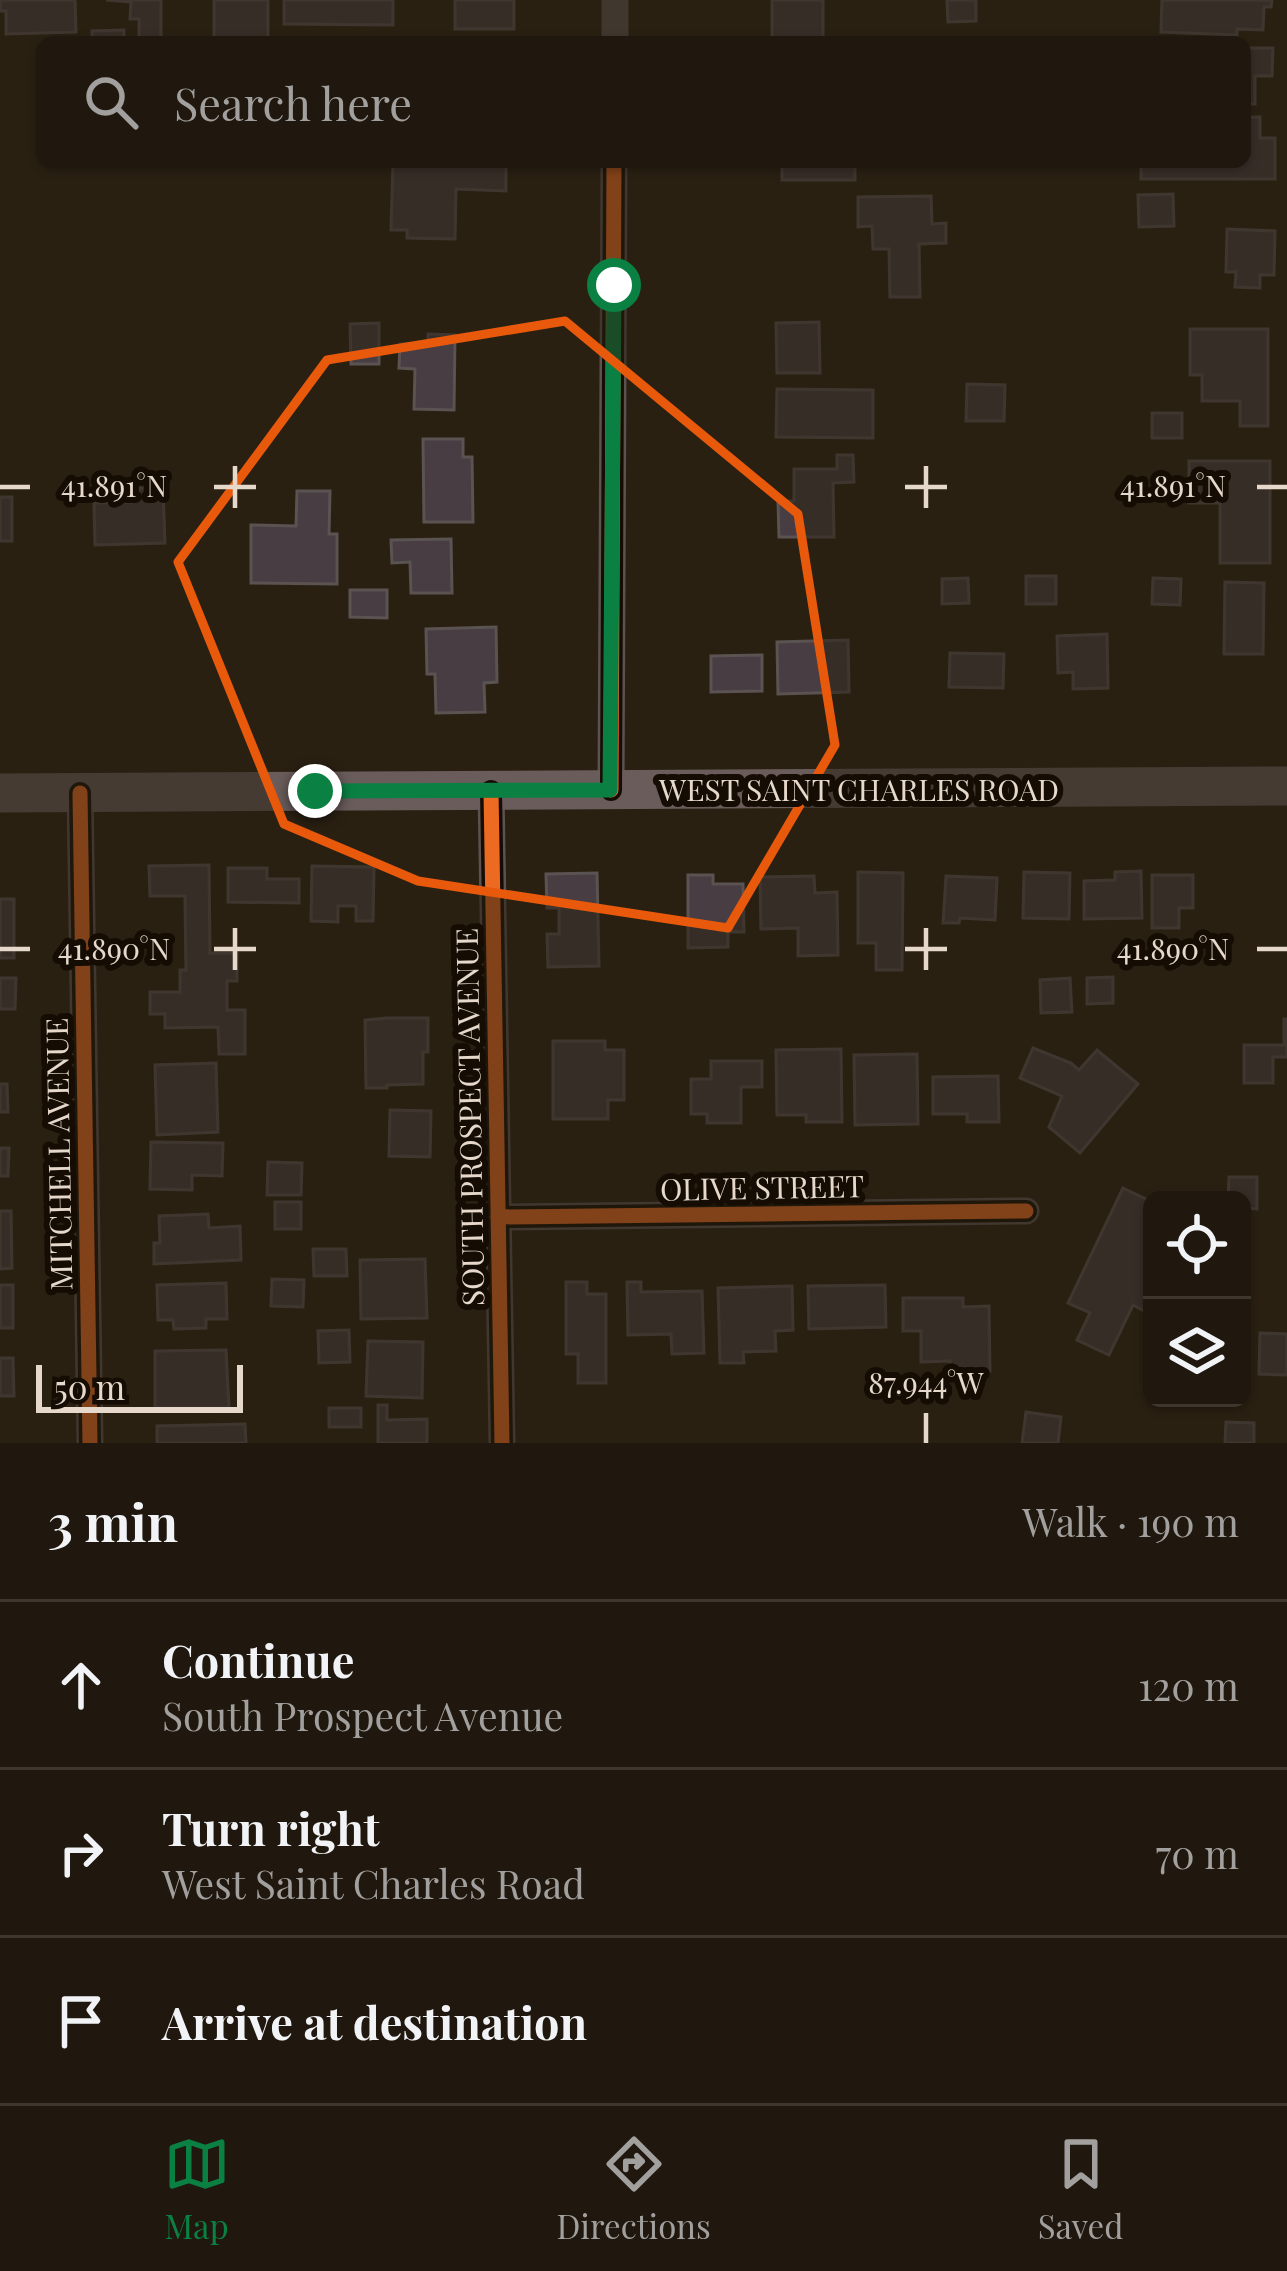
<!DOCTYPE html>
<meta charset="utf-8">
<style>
body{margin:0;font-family:"Playfair Display",serif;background:#282117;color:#f1f3f6}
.controls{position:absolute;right:36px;bottom:36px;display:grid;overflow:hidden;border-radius:18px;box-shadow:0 3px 9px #0004}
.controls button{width:108px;height:108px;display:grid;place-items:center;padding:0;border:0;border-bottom:3px solid #3d372e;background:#20180e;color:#f1f3f6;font:60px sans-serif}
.scale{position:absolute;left:36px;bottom:30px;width:207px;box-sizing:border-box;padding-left:12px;border:6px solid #e6d9cb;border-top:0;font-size:33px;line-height:42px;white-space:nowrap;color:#e6d9cb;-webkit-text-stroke:9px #150d04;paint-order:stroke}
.stop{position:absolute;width:36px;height:36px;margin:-27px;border:9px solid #0b8043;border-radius:50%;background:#fff}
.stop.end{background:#0b8043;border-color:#fff;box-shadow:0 3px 12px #0008}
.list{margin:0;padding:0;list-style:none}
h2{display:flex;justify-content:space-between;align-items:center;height:156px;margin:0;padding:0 48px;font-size:51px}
h2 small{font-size:39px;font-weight:400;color:#a2a09e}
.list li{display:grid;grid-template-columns:78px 1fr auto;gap:36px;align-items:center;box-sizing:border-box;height:168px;padding:0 48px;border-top:3px solid #3d372e}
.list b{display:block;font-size:45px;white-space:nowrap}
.list p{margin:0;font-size:39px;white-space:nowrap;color:#a2a09e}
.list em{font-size:39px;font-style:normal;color:#a2a09e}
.icon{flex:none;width:66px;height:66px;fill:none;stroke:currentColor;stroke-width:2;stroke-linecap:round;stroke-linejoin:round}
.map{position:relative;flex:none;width:1287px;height:1443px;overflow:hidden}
.search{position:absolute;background:#20180e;box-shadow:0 3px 9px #0004;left:36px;right:36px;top:36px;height:132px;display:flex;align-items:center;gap:30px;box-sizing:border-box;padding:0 42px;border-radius:18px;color:#a2a09e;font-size:45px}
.sheet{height:660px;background:#20180e}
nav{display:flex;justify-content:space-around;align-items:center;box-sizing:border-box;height:168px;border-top:3px solid #3d372e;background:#20180e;font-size:33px;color:#a2a09e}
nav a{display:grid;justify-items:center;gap:6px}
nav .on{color:#0b8043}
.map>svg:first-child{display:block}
</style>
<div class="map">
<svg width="1287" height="1443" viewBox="0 0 1287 1443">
<rect width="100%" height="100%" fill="#2a2012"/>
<g fill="#473d42" stroke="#5a5352" stroke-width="3">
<polygon points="0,0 75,0 76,32 6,34 6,11 0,11"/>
<polygon points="106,0 161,0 161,42 139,42 139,19 130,19 131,2"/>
<polygon points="214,0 268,0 268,38 214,42"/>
<polygon points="284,0 393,0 393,25 284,24"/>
<rect x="455" y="0" width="59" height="29"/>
<rect x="772" y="0" width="51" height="42"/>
<polygon points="947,0 976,0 976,21 948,22"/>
<polygon points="1162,0 1272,0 1271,7 1264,7 1263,30 1237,29 1237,35 1161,32"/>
<polygon points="124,30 124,42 92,42 92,31"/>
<polygon points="1245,48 1273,48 1272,76 1255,76 1255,104 1245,104"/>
<polygon points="1245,117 1260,117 1260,138 1275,138 1275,179 1141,179 1141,162 1245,162"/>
<polygon points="393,162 506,162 506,191 456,189 455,239 407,238 407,230 391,230"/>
<polygon points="782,162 875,162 875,166 855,166 855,180 782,180"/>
<polygon points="1173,194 1174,226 1139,227 1138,195"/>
<polygon points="931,196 932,224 946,223 946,243 919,244 920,297 890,297 889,249 873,249 872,226 858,227 858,197"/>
<polygon points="1227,229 1275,231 1274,275 1260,275 1260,288 1235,287 1236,272 1226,272"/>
<polygon points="819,322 820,373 777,373 776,323"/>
<polygon points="379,323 379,364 351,364 350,324"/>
<polygon points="1190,329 1268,329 1268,426 1240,426 1240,401 1202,401 1202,375 1190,375"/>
<polygon points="428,334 455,335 454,410 414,409 415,369 399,368 400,344 428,344"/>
<polygon points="967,384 1005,385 1004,421 966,421"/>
<polygon points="777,389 873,390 873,438 776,437"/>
<rect x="1152" y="413" width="30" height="25"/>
<polygon points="423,439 463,439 463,457 472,457 473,522 424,522"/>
<polygon points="837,455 853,455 854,482 833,483 834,537 779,537 778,501 794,501 794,469 837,469"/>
<polygon points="1189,461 1270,461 1270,563 1220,563 1220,503 1189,503"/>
<polygon points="131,488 163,488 165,543 95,545 94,503 131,502"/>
<polygon points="297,491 330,491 329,534 337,534 337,584 251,583 251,525 296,526"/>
<rect x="0" y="497" width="12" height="44"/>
<polygon points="451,539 452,593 411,593 410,562 392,563 391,540"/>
<rect x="1026" y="576" width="30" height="28"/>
<polygon points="968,578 969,603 942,604 942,579"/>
<polygon points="1153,578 1181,579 1180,605 1152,604"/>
<polygon points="1225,582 1264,583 1263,654 1224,654"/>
<polygon points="350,590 387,590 387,618 350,617"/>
<polygon points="496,627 497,682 484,683 485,712 436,713 435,674 427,674 426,629"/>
<polygon points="1107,634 1108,688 1073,689 1073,672 1058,673 1057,636"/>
<polygon points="848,640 849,692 778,694 777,642"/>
<polygon points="950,653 1004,654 1003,688 949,687"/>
<polygon points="762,655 762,691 711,692 711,656"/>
<polygon points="209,865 210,953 237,953 237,981 227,981 227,1010 245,1010 245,1054 219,1054 218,1027 165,1028 165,1014 150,1014 150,992 180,992 180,970 186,970 185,896 150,896 149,866"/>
<polygon points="312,866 374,867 373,921 356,921 356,906 338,906 338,922 311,921"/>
<polygon points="228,868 267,868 267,879 299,879 299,903 228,902"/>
<polygon points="1141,871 1142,918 1084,919 1084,881 1115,880 1115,872"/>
<polygon points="858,872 903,873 902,970 876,970 876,943 858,943"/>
<polygon points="1024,872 1070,873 1069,919 1023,918"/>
<polygon points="597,873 599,966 548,967 547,934 559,934 559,908 547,908 546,874"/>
<polygon points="688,875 713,875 713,884 743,884 744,932 728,932 728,947 688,948"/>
<polygon points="1152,875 1193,875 1193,908 1179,908 1179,928 1152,928"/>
<polygon points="814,876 815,893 837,892 838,955 798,956 798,928 761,929 760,877"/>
<polygon points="946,876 997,878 995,920 960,918 959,923 943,923"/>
<rect x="0" y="899" width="14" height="59"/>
<polygon points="1113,977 1113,1003 1087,1004 1087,978"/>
<polygon points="0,978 16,978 15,1009 0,1009"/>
<polygon points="1070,978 1072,1012 1041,1013 1040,980"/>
<polygon points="387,1018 428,1018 428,1052 423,1052 423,1084 387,1085 387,1088 366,1088 365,1020"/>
<polygon points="1284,1019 1287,1019 1287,1057 1273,1057 1273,1083 1244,1083 1244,1045 1284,1045"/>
<polygon points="553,1041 605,1041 605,1050 624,1050 624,1100 608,1100 608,1119 553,1119"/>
<polygon points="1033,1048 1071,1063 1079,1070 1097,1050 1138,1084 1080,1153 1049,1127 1062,1096 1020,1078"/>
<polygon points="841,1049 842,1122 806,1122 806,1115 777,1115 776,1050"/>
<polygon points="917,1054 918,1124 855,1125 854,1055"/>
<polygon points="711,1061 762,1061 762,1087 741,1087 741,1123 707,1123 707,1114 691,1114 691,1079 711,1079"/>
<polygon points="216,1063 218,1132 157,1135 155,1065"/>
<polygon points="998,1076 999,1122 967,1122 967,1114 933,1114 933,1077"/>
<polygon points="0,1084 7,1084 8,1112 0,1112"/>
<polygon points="390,1110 431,1111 430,1157 389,1156"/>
<polygon points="151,1142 223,1143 222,1176 192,1175 192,1190 150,1189"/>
<polygon points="0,1148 9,1148 8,1176 0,1176"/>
<polygon points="268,1162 302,1163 301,1195 267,1195"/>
<polygon points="1229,1177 1257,1177 1257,1209 1242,1208 1242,1200 1228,1200"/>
<polygon points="1123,1188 1152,1202 1152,1273 1147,1285 1152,1287 1152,1315 1133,1305 1109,1355 1077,1340 1090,1313 1068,1303"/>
<rect x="275" y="1202" width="26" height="27"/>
<polygon points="0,1211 11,1211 12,1268 0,1269"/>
<polygon points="208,1214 209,1228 240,1226 241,1260 154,1264 154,1243 160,1243 159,1216"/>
<polygon points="313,1249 346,1249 347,1276 314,1276"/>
<polygon points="425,1259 427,1318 361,1319 360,1260"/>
<polygon points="272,1279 304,1280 303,1307 271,1306"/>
<polygon points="566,1282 587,1282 587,1294 606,1294 606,1383 578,1383 578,1354 566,1354"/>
<polygon points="627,1282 641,1282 641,1292 702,1291 704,1353 672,1354 671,1334 628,1335"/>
<polygon points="226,1283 227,1319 206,1319 206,1328 174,1329 173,1320 158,1320 157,1285"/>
<rect x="0" y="1285" width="13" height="43"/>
<polygon points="885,1285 886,1327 809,1329 808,1286"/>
<polygon points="792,1286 793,1330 775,1331 776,1351 743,1352 744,1363 720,1363 718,1288"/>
<polygon points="903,1298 963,1298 963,1307 989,1306 990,1371 950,1372 950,1361 921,1362 921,1331 903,1331"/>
<polygon points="349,1330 350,1362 319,1363 318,1331"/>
<polygon points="1260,1333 1287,1334 1287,1375 1259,1374"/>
<polygon points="368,1341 423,1342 422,1398 366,1396"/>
<polygon points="226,1350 229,1408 155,1408 155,1351"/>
<polygon points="0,1358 13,1358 14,1396 0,1396"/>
<polygon points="378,1405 387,1405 387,1420 427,1419 427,1443 378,1443"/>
<rect x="329" y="1408" width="32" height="19"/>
<polygon points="1026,1412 1061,1417 1058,1443 1022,1443"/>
<polygon points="1226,1422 1254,1423 1254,1443 1225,1443"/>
<polygon points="245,1424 246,1443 157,1443 157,1426"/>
</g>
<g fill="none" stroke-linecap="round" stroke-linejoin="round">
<g stroke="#5c5251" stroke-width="27">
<polyline points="615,42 615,0"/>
<polyline points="611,790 614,162"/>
<polyline points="491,791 502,1443"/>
<polyline points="80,793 90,1443"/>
<polyline points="498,1217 1026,1211"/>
</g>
<polyline stroke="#695c5b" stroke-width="39" points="0,793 1287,786"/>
<g stroke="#150d04" stroke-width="22">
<g id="cycleway">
<polyline points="611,790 614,162"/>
<polyline points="491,791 502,1443"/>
<polyline points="80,793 90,1443"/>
<polyline points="498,1217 1026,1211"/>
</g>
</g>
<use href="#cycleway" stroke="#ed6a23" stroke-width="15"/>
</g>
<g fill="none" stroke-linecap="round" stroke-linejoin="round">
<polyline stroke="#0b8043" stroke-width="15" points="315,791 610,790 614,285"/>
</g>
<path d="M0 0H1287V1443H0ZM565 321 798 514 835 745 728 928 418 881 284 824 178 562 327 360Z" fill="#2a2012" fill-opacity=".55" fill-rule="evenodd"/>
<path fill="none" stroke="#e8590c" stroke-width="9" stroke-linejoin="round" d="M565 321 798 514 835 745 728 928 418 881 284 824 178 562 327 360Z"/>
<path fill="none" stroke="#e6d9cb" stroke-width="4.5" d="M235 466V508M926 466V508M0 487H30M214 487H256M905 487H947M1257 487H1287M235 928V970M926 928V970M0 949H30M214 949H256M905 949H947M1257 949H1287M926 1413V1443"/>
<g text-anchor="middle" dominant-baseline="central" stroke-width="12" stroke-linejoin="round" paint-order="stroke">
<g font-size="30" fill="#e6d9cb" stroke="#150d04">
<text x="859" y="789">WEST SAINT CHARLES ROAD</text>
<text transform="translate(469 1117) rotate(-91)">SOUTH PROSPECT AVENUE</text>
<text transform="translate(58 1154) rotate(-91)">MITCHELL AVENUE</text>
<text transform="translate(762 1187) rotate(-1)">OLIVE STREET</text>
</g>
</g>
<g font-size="30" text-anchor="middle" fill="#e6d9cb" stroke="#150d04" stroke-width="12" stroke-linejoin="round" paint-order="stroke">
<text x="114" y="497">41.891°N</text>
<text x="1173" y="497">41.891°N</text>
<text x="114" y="960">41.890°N</text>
<text x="1173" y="960">41.890°N</text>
<text x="926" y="1394">87.944°W</text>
</g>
</svg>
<div class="controls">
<button><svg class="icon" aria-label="locate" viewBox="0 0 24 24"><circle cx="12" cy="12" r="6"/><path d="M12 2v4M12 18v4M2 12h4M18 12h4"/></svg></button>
<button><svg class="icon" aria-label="layers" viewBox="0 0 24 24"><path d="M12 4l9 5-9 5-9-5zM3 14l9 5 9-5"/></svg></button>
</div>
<div class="scale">50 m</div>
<div class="stop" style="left:614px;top:285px"></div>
<div class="stop end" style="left:315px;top:791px"></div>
<div class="search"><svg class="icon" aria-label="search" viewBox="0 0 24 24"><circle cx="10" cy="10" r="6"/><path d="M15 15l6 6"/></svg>Search here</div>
</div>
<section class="sheet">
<h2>3 min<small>Walk · 190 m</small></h2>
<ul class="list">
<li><svg class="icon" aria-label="ahead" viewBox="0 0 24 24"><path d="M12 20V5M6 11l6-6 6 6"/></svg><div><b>Continue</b><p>South Prospect Avenue</p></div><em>120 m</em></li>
<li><svg class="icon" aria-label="right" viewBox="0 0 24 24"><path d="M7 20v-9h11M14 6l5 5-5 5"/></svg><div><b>Turn right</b><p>West Saint Charles Road</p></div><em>70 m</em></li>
<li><svg class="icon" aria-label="arrive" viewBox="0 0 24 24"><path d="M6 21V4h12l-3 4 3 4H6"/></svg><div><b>Arrive at destination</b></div></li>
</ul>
</section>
<nav>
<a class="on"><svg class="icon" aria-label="map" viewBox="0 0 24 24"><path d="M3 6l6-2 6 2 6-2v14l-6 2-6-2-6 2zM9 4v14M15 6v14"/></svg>Map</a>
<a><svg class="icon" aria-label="directions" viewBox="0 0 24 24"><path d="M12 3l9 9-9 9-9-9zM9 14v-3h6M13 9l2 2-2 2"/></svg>Directions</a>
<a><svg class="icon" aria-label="saved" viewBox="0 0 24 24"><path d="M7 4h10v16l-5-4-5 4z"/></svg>Saved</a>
</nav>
